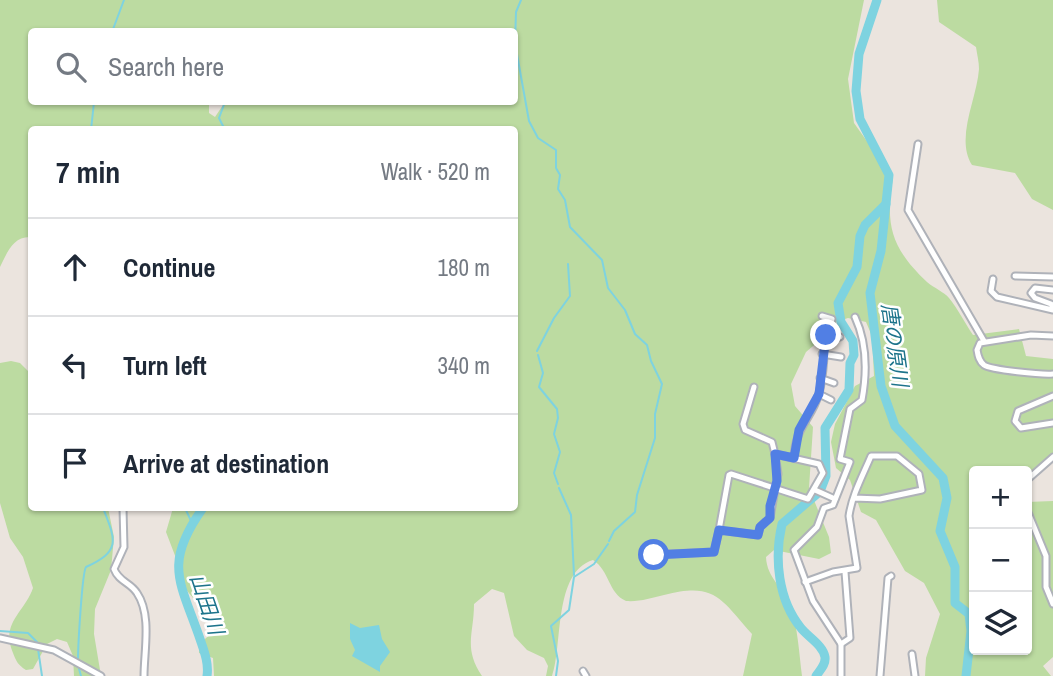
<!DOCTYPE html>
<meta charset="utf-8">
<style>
body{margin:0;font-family:"Archivo Narrow","Noto Sans JP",sans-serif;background:#f2f2f3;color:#1f2937}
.controls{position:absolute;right:21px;bottom:21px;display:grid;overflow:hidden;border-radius:7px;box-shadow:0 2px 5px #0004}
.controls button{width:63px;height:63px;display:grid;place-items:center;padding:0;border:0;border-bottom:2px solid #e0e1e3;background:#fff;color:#1f2937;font:35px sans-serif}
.stop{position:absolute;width:21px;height:21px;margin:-16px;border:5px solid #517fe4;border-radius:50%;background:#fff}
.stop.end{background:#517fe4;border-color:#fff;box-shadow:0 2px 7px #0008}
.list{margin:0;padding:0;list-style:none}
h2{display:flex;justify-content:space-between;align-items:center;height:91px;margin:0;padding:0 28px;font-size:30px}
h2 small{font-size:23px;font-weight:400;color:#747a83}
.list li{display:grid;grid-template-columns:46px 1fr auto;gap:21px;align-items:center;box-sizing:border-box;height:98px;padding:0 28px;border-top:2px solid #e0e1e3}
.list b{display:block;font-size:26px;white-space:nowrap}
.list em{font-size:23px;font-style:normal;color:#747a83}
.icon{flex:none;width:38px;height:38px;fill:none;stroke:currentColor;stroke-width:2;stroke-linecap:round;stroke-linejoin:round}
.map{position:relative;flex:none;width:1053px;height:676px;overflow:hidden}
.search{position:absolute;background:#fff;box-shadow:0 2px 5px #0004;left:28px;top:28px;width:490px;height:77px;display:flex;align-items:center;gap:18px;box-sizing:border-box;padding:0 24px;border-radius:7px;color:#747a83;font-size:26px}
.panel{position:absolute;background:#fff;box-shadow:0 2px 5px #0004;left:28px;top:126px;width:490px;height:385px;border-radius:7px}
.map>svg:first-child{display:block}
</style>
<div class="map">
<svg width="1053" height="676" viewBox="0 0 1053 676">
<rect width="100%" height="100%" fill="#ebe4de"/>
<g fill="#bcdba1" fill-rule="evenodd">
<path d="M0 0H864L848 79 854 123 893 178C885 225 891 248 927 282 934 288 944 292 949 298 958 309 965 323 973 335L1019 329 1026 356 1053 359V454L1027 477V471H974V650H1027V502L1053 501V657L1043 666 1051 676H925L926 658 940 614 924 583 905 571 876 520 861 512 850 480 836 468 831 442 835 424 855 386 874 376 872 336 866 322 848 318 836 322 832 330 806 352 791 384 795 406 813 427 809 488 829 537 831 553 819 559 774 550 766 557C767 579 783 586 790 605 798 627 799 653 802 676H743L752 634C720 598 715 582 664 595 652 598 639 602 626 601 608 593 610 571 593 560 553 572 563 646 552 676H546L548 666 544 658 527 650 514 636 504 593 492 589 474 604C474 634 463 648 482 676H214L213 658 199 653V644L212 633 216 625 177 579 179 566 166 532 173 508H514V130H32L31 237C13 236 7 253 0 267ZM32 32H514V102H225L215 117 209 113V102H32Z"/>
<path d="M937 0H1053V210L1032 199 1015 173 972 165C955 138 977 99 979 69 979 62 977 54 976 47L939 22Z"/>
<path d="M11 361 20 363 31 374 32 508H108L114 537 111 570 95 609 94 634 101 676H74L73 656 67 642 57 639 47 644 33 669 26 670C18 665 16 661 13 653 0 623 25 612 33 588L23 557 10 538 0 503V363Z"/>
</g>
<polygon fill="#7ed3e0" points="350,623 360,628 379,625 382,639 390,652 380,666 380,672 352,656 355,650 350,639"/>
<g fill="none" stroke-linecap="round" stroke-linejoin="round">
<g stroke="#7ed3e0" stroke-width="2">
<polyline points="521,0 516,12 515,43 529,121 538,138 556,150 556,168 560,175 558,189 565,200 570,227 602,260 608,288 625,310 635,334 647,345 651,361 662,384 655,414 655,438 637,495 635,512 614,531 609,541"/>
<polyline points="112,32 124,0"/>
<polyline points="91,130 94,102"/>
<polyline points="225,130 219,118 225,102"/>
<polyline points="537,351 554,318 570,296 568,264"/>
<polyline points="538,355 543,373 539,387 557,409 558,418 554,434 560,452 554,473 558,484"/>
<polyline points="559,488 571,515 574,575"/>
<polyline points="185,508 192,523"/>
<polyline points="0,631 28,633 37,642 42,676"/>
<path d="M78 660C78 647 82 573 86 567 121 551 116 541 103 508"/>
<polyline points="78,665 81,676"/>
<polyline points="556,676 558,661 551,626 569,610 574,577 594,564 608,544"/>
</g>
<g stroke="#7ed3e0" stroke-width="9">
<polyline points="877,0 859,54 856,91 860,119 889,175 881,251 870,293 881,386 895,426 943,478 947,498 940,531 955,567 955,603 969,614 971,631 966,676"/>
<polyline points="821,489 826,476 825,428 849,390 850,363 854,355 853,341 841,322 838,303 857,267 860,236 865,225 886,204"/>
<path d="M203 508C163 564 180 581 200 639 204 651 209 663 207 676"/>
<path d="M816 676C820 670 826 665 825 657 823 645 808 637 801 628 778 600 774 558 782 524L818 493"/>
</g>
<g stroke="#afb2b9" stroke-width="9">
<g id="street">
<polyline points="918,144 908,210 984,341"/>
<polyline points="1015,276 1053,277"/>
<polyline points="993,279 991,291 997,297 1053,310"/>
<polyline points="1053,290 1035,288 1031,293 1035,298 1051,304 1053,308"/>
<polyline points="826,335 840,337"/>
<path d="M1053 336 1031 335 980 343 977 350C978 356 979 361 984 365 991 370 1043 375 1053 374"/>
<polyline points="822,354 841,357"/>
<polyline points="820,378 834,383"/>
<polyline points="754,387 743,424 745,430 772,442 775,454 819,464 823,473 808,499 731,474 729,475 719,530 758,535 760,527 770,518 775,489"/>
<polyline points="819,394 831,400"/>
<polyline points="1053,396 1018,411 1015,421 1021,428 1053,423"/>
<path d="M794 458C795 426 812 419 819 393 826 368 821 346 832 319L822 316"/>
<polyline points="1027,480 1053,457"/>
<polyline points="775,488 778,474 775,454"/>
<polyline points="815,490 835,499"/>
<path d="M123 508 124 547 114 569C119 582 130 582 137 593 152 615 144 651 144 676"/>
<polyline points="1027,510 1046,556 1046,587 1053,604"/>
<polyline points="647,555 714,552 719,530"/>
<path d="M805 582 833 572 857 568 849 516C852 495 863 475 871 456H897L919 474 922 490 880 499 854 498"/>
<polyline points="0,638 54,650 101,676"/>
<polyline points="841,644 850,638 845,572"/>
<polyline points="912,654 915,676"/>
<polyline points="583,671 586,676"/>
<path d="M841 676V644L813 601 794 550 817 527 824 508 833 505 850 462 840 459 850 409 862 400C867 373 867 343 855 317"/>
<polyline points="880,676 888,578 891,576"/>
</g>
</g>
<use href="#street" stroke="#fff" stroke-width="5"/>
</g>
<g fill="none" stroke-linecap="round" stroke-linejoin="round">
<polyline stroke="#517fe4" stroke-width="9" points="654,555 714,552 719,530 758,535 760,527 770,518 770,506 777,481 775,454 794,458 799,430 819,394 826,335"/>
</g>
<g text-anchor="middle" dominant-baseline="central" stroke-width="5" stroke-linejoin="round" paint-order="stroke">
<g font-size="21" font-style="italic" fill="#1d748b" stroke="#fff">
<text transform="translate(895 345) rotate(82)">唐の原川</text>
<text transform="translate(207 604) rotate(71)">山田川</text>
</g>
</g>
</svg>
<div class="controls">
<button>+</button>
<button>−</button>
<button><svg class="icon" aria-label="layers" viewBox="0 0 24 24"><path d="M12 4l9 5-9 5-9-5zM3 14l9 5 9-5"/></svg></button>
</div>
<div class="stop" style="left:654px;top:555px"></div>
<div class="stop end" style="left:826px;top:335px"></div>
<div class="search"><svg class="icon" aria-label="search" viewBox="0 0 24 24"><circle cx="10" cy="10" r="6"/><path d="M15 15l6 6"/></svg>Search here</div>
<section class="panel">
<h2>7 min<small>Walk · 520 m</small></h2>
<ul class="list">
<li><svg class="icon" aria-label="ahead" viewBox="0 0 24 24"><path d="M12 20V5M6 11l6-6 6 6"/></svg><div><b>Continue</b></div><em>180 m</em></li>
<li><svg class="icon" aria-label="left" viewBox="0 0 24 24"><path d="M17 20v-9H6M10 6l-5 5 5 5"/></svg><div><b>Turn left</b></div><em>340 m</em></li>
<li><svg class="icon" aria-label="arrive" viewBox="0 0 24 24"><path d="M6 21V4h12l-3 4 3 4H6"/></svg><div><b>Arrive at destination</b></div></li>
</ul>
</section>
</div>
